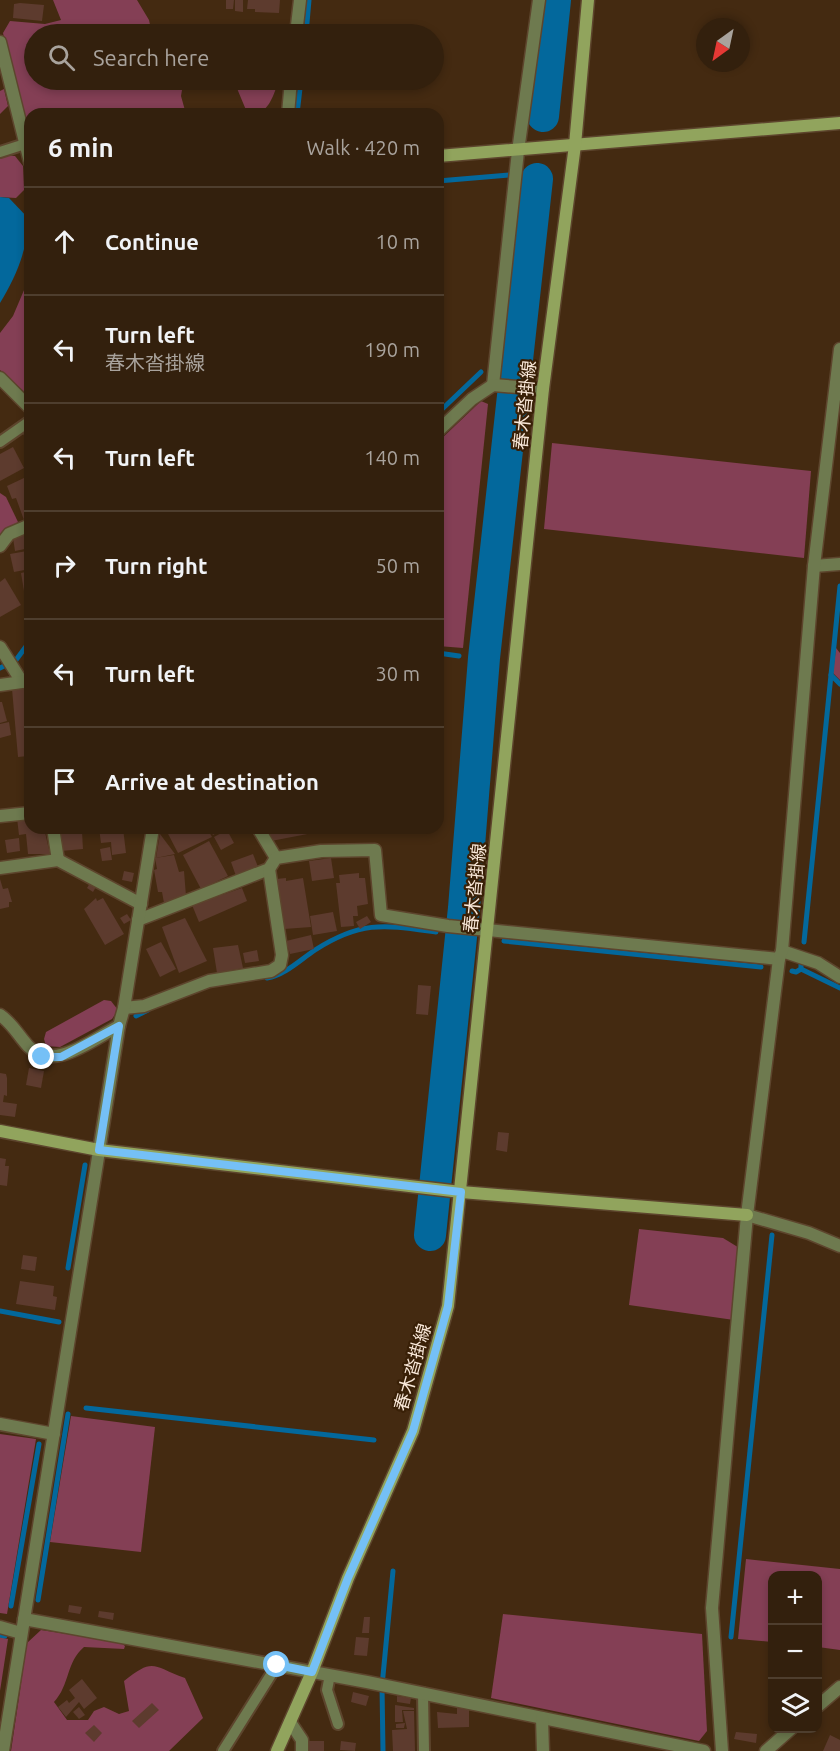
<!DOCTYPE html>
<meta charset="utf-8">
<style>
body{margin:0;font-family:Ubuntu,"Noto Sans JP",sans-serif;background:#3e2d1b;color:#f1f3f6}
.controls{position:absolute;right:18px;bottom:18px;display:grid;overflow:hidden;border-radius:12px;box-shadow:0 3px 9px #0003}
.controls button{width:54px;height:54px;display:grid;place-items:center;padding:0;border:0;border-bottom:2px solid #4e3e2e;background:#33200d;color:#f1f3f6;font:30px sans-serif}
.compass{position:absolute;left:696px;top:18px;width:54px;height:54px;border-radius:50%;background:#33200d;box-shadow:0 3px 9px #0003;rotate:213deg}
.stop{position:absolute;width:18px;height:18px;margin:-14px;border:4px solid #75c0f6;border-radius:50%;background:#fff}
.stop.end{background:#75c0f6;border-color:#fff;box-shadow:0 2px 6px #0008}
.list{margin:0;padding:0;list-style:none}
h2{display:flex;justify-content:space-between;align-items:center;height:78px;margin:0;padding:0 24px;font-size:26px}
h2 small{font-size:20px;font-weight:400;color:#a9a39d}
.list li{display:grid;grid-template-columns:39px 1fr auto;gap:18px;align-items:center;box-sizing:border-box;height:108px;padding:0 24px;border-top:2px solid #4e3e2e}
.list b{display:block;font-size:22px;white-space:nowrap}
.list p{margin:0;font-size:20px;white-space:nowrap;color:#a9a39d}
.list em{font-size:20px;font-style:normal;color:#a9a39d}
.icon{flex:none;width:33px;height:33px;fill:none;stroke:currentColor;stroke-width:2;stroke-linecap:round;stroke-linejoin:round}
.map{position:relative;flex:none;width:840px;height:1751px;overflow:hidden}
.search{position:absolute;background:#33200d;box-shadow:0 3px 9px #0003;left:24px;top:24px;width:420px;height:66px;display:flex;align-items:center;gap:15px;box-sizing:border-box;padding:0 21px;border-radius:33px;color:#a9a39d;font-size:22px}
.panel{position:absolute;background:#33200d;box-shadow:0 3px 9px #0003;left:24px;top:108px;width:420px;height:726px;border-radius:18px}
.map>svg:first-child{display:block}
</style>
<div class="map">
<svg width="840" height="1751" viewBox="0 0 840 1751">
<rect width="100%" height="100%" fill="#442a11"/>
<g fill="#843f55">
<polygon points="53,0 137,0 149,20 152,34 34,34 34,80 195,80 183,84 181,96 186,114 30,114 30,146 3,33 10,21 45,24 61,20"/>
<path d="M263 24 278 29 281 34H180C195 22 208 30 225 32 236 33 252 26 263 24Z"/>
<path d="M197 80H279C273 96 267 121 246 110L236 86Z"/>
<polygon points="4,89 8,106 0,114 0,91"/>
<polygon points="4,155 15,156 23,166 24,190 16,198 0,197 0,156"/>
<polygon points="30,276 30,397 0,370 0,333 13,316"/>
<polygon points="481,401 488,404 463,648 438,646 438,442"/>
<polygon points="552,443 811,471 804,558 544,529"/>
<polygon points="0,493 6,497 18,522 0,538"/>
<polygon points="836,648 840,653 840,680 833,673"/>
<polygon points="104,1000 111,1001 118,1010 112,1019 60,1047 46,1046 44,1039 46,1032"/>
<polygon points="639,1229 723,1238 741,1249 734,1320 629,1305"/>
<polygon points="71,1416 155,1427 141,1552 50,1542"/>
<polygon points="0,1434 36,1439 7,1614 0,1613"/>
<polygon points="746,1559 840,1569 840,1650 818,1647 818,1576 772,1576 772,1642 738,1639"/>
<polygon points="503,1614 702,1634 707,1731 699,1741 491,1698"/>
<path d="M41 1630 120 1642 125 1646 124 1649 84 1647C66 1662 70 1685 54 1702L67 1720H88L94 1711 104 1707 119 1714 129 1711 124 1681C154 1657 152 1666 185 1678L203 1718 169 1751H11L27 1643Z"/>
<polygon points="0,1637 8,1639 0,1691"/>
</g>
<path fill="#03689c" d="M0 197 9 198 29 219C27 250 16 277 0 303Z"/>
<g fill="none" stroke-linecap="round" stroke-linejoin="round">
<g stroke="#03689c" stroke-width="5">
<polyline points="306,34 309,0"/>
<polyline points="297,114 301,80"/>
<polyline points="438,181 509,175"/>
<polyline points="509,327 522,307"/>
<polyline points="438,413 481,372"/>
<polyline points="438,653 459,656"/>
<polyline points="16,660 30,641"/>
<polyline points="0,668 4,666"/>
<polyline points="831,675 840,684"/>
<polyline points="450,936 473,938"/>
<polyline points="504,941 761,967"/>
<polyline points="804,942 840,586"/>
<polyline points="801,969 840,988"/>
<polyline points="792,971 796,972 801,969 801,961"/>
<path d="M267 978C285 975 300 960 315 950 362 920 385 925 436 932"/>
<polyline points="136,1016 148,1010"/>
<polyline points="68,1268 85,1165"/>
<polyline points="0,1311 59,1322"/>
<polyline points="86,1408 374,1440"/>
<polyline points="38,1600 68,1414"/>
<polyline points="11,1606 39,1444"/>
<polyline points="0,1635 5,1636"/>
<polyline points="731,1637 772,1235"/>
<polyline points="383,1751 382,1686 393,1571"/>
</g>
<g stroke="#03689c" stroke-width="32">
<polyline points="543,116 555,0"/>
<polyline points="430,1235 464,908 484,658 537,179"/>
</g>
</g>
<g fill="#5d3b2e">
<polygon points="226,0 234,0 233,9 226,9"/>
<polygon points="235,0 243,0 243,12 235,11"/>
<polygon points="248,0 280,0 279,13 255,12 255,9 247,9"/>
<polygon points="20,3 44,5 42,21 13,18 14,4"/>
<polygon points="30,431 30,438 27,440 23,434"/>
<polygon points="13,447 24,468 0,481 0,454"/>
<polygon points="24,478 27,487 30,486 30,518 24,520 16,498 12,499 7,486"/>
<polygon points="23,534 30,535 30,548 15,551 13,538"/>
<polygon points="27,551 30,553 30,569 14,572 10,554"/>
<polygon points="30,571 30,590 24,591 21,573"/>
<polygon points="5,578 21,605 0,617 0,582"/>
<polygon points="30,687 28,756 18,757 12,689"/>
<polygon points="0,702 2,702 7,721 0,723"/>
<polygon points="9,722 11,735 0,738 0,724"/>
<polygon points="30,816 30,828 44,828 50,854 28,854 26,834 19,835 17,818"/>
<polygon points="99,828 123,828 126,853 112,855 111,842 101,843"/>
<polygon points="165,828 207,828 212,837 178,853"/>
<polygon points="209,828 225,828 213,835"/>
<polygon points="268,828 317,828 318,832 271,841"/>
<polygon points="227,830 234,843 221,850 214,837"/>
<polygon points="82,832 83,849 61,851 60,834"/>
<polygon points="160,834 175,854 156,858"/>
<polygon points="19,838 20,851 7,853 5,840"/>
<polygon points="209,841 228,876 201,889 183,855"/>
<polygon points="110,847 112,860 102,861 100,849"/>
<polygon points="253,854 258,867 236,876 231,862"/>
<polygon points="174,855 179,872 184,871 186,896 164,903 162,892 158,892 154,870 157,869 155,858"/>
<polygon points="331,858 334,878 312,881 309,861"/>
<polygon points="124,871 134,873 132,882 122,880"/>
<polygon points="359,873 359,878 365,878 368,904 357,906 358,916 353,916 354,926 341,927 336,883 340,883 339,875"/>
<polygon points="286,878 286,881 303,878 311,927 284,929 276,879"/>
<polygon points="0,879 3,889 8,888 12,902 9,902 9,907 0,909"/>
<polygon points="90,883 96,887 93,892 87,888"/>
<polygon points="242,888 247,901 199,922 192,905"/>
<polygon points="96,898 97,901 103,898 124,934 105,945 84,909"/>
<polygon points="333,912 337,931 313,935 310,916"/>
<polygon points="127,914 131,920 124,924 120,918"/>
<polygon points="367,916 371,922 360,929 356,922"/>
<polygon points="185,918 207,961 179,973 162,927"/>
<polygon points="311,935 314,949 290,954 286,941"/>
<polygon points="161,942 176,969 160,977 146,949"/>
<polygon points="238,945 243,968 217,973 213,948"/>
<polygon points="257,950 259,961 245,963 243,953"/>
<polygon points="418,985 431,986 428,1015 416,1014"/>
<polygon points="29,1068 44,1071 41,1088 26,1085"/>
<polygon points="0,1073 6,1074 7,1078 7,1096 4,1095 3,1102 17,1104 15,1117 0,1115"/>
<polygon points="498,1132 509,1133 507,1152 496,1150"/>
<polygon points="0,1158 6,1159 5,1166 9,1166 7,1186 0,1185"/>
<polygon points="23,1255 37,1257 35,1271 21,1269"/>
<polygon points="20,1281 54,1286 53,1296 57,1297 55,1310 16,1304"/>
<polygon points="69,1605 82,1607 80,1614 68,1612"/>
<polygon points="99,1611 114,1613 113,1620 98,1617"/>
<polygon points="364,1617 370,1617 369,1633 362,1633"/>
<polygon points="356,1637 369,1638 367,1656 354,1655"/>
<polygon points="82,1679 97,1698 84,1709 79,1702 66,1717 58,1707 67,1700 69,1703 75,1698 69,1690"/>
<polygon points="353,1692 369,1696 366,1706 351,1702"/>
<polygon points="397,1696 411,1698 410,1704 397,1702"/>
<polygon points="152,1703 159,1710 139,1728 132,1721"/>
<polygon points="395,1705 414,1708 414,1710 402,1710 403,1722 395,1722"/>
<polygon points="79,1707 85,1715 79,1719 73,1712"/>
<polygon points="457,1708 469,1709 469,1727 438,1728 437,1712 457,1714"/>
<polygon points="403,1711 414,1711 415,1751 393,1751 392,1730 407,1729"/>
<polygon points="405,1723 404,1728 396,1728 396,1724"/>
<polygon points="94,1725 102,1733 94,1742 85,1733"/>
<polygon points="736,1732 757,1734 756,1743 734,1739"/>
<polygon points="830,1735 840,1740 840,1751 823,1751"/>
<rect x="308" y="1741" width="16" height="10"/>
<polygon points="341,1741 356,1743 355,1751 340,1750"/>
</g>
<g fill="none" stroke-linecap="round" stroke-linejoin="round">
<g stroke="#5d452d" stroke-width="14">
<g id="lane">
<polyline points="0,152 25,144"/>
<polyline points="0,442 30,421"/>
<polyline points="330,1675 327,1690 338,1724"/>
<polyline points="423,1693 424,1751"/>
<polyline points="223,1751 277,1665"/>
</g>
</g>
<g stroke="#5d452d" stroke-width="15">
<g id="street">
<polyline points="296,34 300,0"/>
<polyline points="0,42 30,162"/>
<polyline points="288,114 291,80"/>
<polyline points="0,378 30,408"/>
<polyline points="493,385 518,151 539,0"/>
<polyline points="438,431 472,399 493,385 543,389"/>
<polyline points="0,546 9,534 30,525"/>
<polyline points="814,566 840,564"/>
<polyline points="0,647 22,682"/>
<polyline points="0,685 29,681"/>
<polyline points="0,816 30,813"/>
<polyline points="53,828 58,860"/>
<polyline points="258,828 276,858"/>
<polyline points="0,868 58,860 141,904"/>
<polyline points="138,920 269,869 276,858 321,851 375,850 381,915 448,926 779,959"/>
<polyline points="782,951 818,963 840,977"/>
<polyline points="124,1008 144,1006 209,981 271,971 280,965 282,955 269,869"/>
<path d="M0 1015C12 1023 18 1035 28 1046 53 1073 93 1039 119 1026"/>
<polyline points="747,1215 809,1233 840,1246"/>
<polyline points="0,1424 54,1434"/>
<polyline points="24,1619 367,1682 704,1751"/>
<polyline points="0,1627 21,1633"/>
<polyline points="818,1706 840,1687"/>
<polyline points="542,1718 543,1751"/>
<polyline points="290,1722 302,1740 302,1751"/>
<polyline points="3,1751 119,1026 124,1008 153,828"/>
<polyline points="722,1751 712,1608 747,1215 779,959 782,951 814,566 840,349"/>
<polyline points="766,1751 792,1728"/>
</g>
</g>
<g stroke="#5d452d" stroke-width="15">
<g id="secondary">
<polyline points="438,156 840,123"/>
<polyline points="0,1131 99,1150 461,1192 747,1215"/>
<polyline points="277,1751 312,1672 348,1578 413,1431 448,1306 543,389 575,145 588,0"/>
</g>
</g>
<use href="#lane" stroke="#6e7a4f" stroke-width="10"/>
<use href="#street" stroke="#6e7a4f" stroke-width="12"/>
<use href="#secondary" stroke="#91a45d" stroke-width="12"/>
</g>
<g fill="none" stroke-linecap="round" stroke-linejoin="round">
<polyline stroke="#75c0f6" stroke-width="8" points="42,1057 61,1057 119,1026 99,1150 461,1192 448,1306 413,1431 348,1578 312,1672 277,1665"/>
</g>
<g text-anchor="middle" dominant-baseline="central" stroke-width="4.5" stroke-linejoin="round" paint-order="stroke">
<g font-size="18" fill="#f9e8d9" stroke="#392007">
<text transform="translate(524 405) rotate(-84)">春木沓掛線</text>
<text transform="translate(474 888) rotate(-84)">春木沓掛線</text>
<text transform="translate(412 1367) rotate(-74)">春木沓掛線</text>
</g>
</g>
</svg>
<div class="controls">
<button>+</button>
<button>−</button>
<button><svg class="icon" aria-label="layers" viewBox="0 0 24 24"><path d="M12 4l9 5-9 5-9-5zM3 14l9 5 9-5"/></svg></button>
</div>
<svg class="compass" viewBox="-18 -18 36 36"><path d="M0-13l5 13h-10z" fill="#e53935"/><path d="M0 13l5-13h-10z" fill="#a9a39d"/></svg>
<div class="stop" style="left:277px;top:1665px"></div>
<div class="stop end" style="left:42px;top:1057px"></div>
<div class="search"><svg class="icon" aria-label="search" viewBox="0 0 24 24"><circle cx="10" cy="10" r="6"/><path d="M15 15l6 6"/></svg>Search here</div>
<section class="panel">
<h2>6 min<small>Walk · 420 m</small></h2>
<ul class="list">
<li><svg class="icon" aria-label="ahead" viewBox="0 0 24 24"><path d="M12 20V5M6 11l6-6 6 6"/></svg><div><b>Continue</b></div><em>10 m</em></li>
<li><svg class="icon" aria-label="left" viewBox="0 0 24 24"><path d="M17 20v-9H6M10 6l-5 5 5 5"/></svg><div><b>Turn left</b><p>春木沓掛線</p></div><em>190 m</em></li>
<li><svg class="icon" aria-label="left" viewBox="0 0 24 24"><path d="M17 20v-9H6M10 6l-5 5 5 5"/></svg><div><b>Turn left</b></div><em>140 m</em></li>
<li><svg class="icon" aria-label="right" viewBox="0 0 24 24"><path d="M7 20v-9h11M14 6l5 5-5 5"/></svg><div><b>Turn right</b></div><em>50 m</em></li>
<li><svg class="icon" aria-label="left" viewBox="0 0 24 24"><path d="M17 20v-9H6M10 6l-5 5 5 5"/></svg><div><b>Turn left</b></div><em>30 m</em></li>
<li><svg class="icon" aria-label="arrive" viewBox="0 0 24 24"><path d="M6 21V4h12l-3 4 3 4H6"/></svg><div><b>Arrive at destination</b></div></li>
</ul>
</section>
</div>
